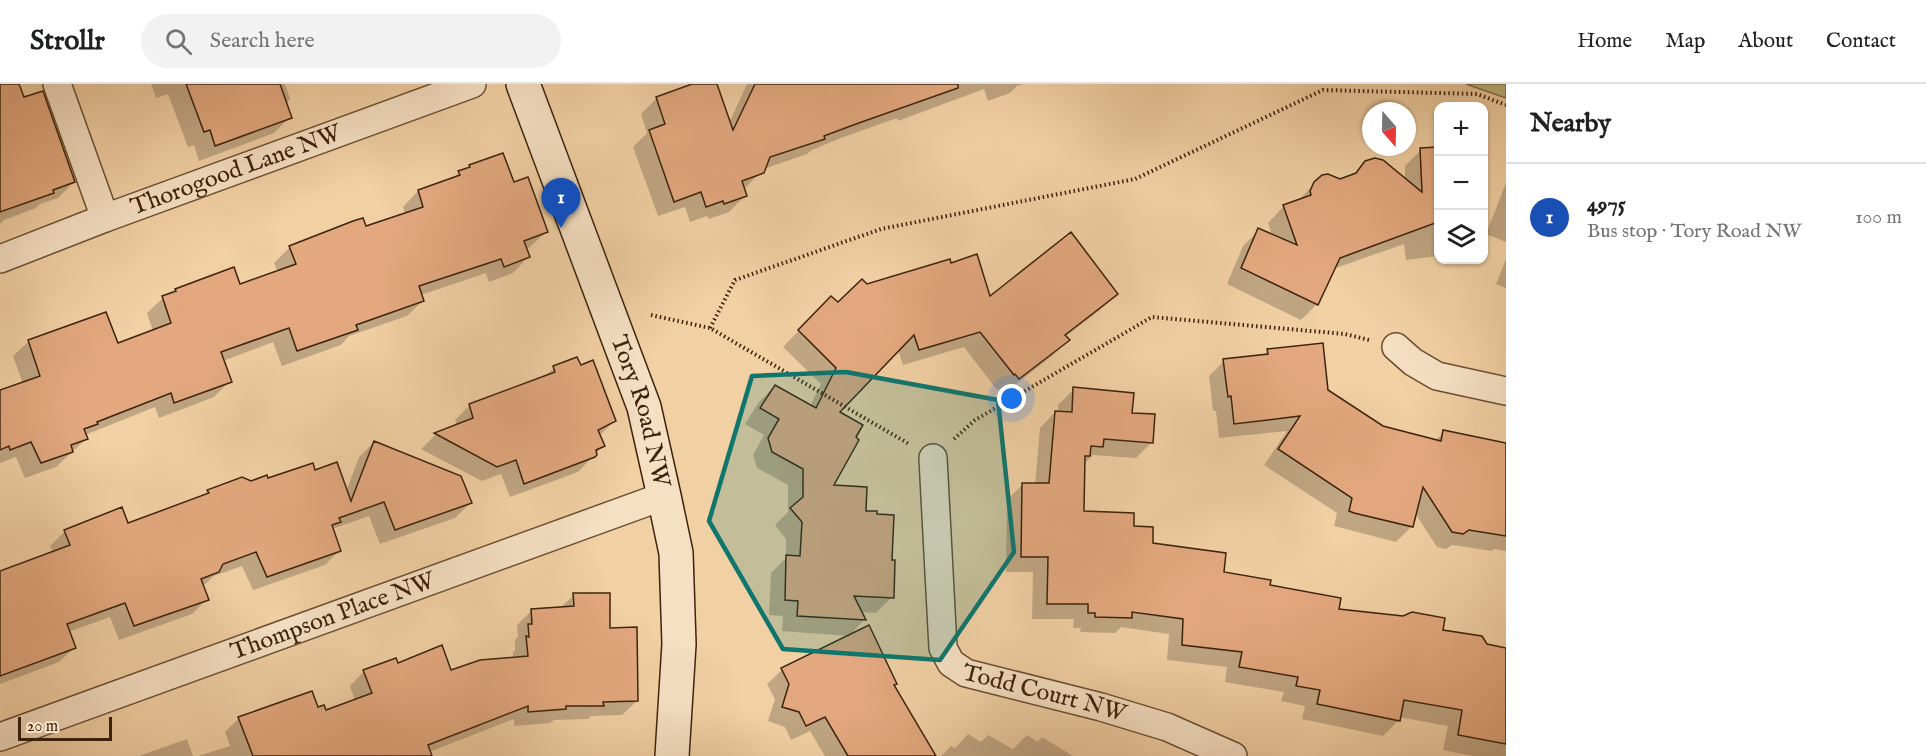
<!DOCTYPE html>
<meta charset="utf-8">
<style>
body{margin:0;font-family:"IM FELL English",serif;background:#f2f2f2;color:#202124}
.controls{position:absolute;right:18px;top:18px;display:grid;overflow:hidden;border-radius:12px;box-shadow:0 2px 4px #0004}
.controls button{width:54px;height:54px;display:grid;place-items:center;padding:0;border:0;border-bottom:2px solid #e0e0e0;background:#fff;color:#202124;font:30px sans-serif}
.compass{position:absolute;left:1362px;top:18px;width:54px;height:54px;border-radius:50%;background:#fff;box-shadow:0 2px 4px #0004;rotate:160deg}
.scale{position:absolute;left:18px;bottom:15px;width:94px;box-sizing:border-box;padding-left:6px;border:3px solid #3d230c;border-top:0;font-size:16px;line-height:21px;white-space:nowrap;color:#3d230c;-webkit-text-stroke:4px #f6e0c4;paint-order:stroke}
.you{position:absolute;left:1012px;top:315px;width:21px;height:21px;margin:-15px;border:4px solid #fff;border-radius:50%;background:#1a73e8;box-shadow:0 0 0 9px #1a73e833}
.badge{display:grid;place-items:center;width:39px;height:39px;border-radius:50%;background:#8f2418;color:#fff;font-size:20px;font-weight:700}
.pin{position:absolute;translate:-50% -50px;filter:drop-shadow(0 2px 3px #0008)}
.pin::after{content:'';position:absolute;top:32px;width:21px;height:18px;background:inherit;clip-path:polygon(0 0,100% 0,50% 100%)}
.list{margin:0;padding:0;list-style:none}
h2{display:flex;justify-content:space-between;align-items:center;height:78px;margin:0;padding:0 24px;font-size:26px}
h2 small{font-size:20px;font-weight:400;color:#757577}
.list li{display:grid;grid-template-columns:39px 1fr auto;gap:18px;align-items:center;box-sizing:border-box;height:108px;padding:0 24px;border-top:2px solid #e0e0e0}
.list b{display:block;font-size:22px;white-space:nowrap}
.list p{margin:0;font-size:20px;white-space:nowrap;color:#757577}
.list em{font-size:20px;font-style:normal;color:#757577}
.icon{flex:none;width:33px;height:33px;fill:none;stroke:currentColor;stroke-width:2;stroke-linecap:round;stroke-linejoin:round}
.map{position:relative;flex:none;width:1506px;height:672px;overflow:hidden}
header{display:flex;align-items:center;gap:36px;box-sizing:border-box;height:84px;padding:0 30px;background:#fff;border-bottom:2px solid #e0e0e0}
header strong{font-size:28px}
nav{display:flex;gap:33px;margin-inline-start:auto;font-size:21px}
.search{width:420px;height:54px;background:#f2f2f2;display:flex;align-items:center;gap:15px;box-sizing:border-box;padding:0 21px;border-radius:33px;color:#757577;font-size:22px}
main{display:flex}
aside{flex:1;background:#fff}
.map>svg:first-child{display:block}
</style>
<header>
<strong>Strollr</strong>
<div class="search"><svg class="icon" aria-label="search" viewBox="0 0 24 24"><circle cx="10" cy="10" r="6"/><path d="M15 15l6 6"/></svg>Search here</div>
<nav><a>Home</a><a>Map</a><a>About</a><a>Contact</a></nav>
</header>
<main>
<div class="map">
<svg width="1506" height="672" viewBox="0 0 1506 672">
<rect width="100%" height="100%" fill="#f1d0a4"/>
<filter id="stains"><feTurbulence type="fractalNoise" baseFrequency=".00333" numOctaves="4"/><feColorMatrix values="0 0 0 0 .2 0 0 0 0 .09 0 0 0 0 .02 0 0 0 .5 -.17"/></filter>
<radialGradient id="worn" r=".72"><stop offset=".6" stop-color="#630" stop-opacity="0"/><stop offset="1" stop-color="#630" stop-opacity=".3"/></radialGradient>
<polygon fill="#c0b982" stroke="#7e6e47" stroke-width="1.5" points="1466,0 1506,0 1506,14"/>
<g fill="#0003">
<polygon points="151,0 285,0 290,15 286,20 290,33 274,49 199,77 194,61 188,63 168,10 156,14"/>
<polygon points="705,0 715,0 729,39 747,0 1024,0 1017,2 1010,9 988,17 984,5 898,37 897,34 838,55 812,66 807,70 764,85 743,106 745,112 729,128 709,135 707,132 690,138 685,123 658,132 633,63 647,49 641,30 657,14"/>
<polygon points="0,7 23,15 74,98 58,114 40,120 36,124 4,136 0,140"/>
<polygon points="1438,64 1438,172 1406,176 1404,160 1333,185 1317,220 1301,236 1227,200 1243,162 1259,146 1272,152 1268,139 1283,123 1298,117 1315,99 1340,96 1352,92 1366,78 1405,96 1405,82 1421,66"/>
<polygon points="470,82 513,100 546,148 530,163 526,165 528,173 513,189 489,198 486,189 421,211 423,217 407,232 349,252 341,261 282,282 273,258 223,277 230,297 214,313 159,334 155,323 85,351 86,355 56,383 25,394 16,373 0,379 0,308 23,300 13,272 29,257 117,261 153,247 147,229 163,214 171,211 175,206 233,185 239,202 278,188 274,179 290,163 365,144 405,130 403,123 418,107 452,95 459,89"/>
<polygon points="1506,99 1506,158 1486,150"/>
<polygon points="1484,105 1485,133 1484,135"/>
<polygon points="1506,175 1506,204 1496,200"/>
<polygon points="951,181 989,214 1116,210 1100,226 1065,253 1068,256 1052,272 1003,310 999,305 997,306 964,263 903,281 898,266 837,329 831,403 865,428 890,477 892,513 876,529 861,528 864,536 849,552 782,547 783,532 769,531 771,489 786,474 786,455 775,441 788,428 788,401 757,384 753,371 764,351 745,340 759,318 775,302 810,322 821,300 783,263 831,214 838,220 867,202"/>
<polygon points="1268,267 1382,344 1435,357 1444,348 1506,370 1506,467 1494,465 1492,467 1452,461 1446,465 1437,463 1415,429 1411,443 1396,458 1334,442 1337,429 1264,381 1287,347 1219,354 1216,327 1213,327 1209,292 1224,277 1262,272"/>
<polygon points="554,284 614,337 599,352 603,362 578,388 510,413 501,390 482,397 421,365 435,351 457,342 455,336 469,322 544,293"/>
<polygon points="1074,305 1131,330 1151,359 1136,374 1093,371 1086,378 1083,378 1082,428 1132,444 1151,460 1222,490 1268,502 1337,526 1442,547 1486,562 1506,565 1506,672 1473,672 1443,666 1448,642 1399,633 1399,636 1383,652 1302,635 1305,622 1281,617 1284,608 1225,598 1227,583 1167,576 1169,550 1121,543 1115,549 1080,548 1081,544 1073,544 1074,535 1032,535 1033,488 1006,488 1007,416 1023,400 1035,401 1040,344 1055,328 1058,328 1058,321"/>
<polygon points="374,358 470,419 455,434 380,460 369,432 332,445 340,466 325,481 253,506 242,482 214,492 202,503 207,515 192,530 119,556 110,533 68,548 74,564 59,578 0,600 0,500 53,469 50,462 65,447 127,441 202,413 208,407 315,388 346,408 359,373"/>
<polygon points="574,511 609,545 637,617 622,631 591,632 588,635 554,636 550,639 514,642 514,635 429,668 430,672 198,672 230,662 225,648 239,634 317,625 325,628 355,617 350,602 364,587 397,581 451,588 513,575 513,568 515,566 515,556 518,553 517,541 531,527 560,524"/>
<polygon points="782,586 893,602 934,672 825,672 810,647 791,656 785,643 768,637 775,615 767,600"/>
<polygon points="968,650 981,658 988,651 1013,665 1027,651 1038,658 1042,653 1073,672 941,672 951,662 955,664"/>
<polygon points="187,655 193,672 139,672"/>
</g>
<g fill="#e3a87f" stroke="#3d230c" stroke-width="1.5">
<polygon points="0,0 19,0 24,13 43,7 75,98 53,106 54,109 0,128"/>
<polygon points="186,0 280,0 292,34 215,62 210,46 204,48"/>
<polygon points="692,0 717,0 733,46 755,0 958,0 958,4 856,40 824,52 825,55 770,73 764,89 742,97 747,112 724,120 723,117 706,123 701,108 674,118 649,46 665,40 656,13"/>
<polygon points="1438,63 1438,138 1340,174 1318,221 1241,184 1258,144 1297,161 1283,121 1311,111 1310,107 1314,98 1322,91 1328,90 1340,95 1356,89 1365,77 1375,74 1383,76 1422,108 1420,64"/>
<polygon points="503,69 514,98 528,93 548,148 524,157 530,173 504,183 501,175 419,202 424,217 356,241 358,246 297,267 289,244 221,268 232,298 174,319 171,309 97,338 98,340 84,345 88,355 71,361 73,368 41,379 31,358 10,366 9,362 0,366 0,306 40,292 28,256 106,228 118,259 171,239 162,212 176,207 175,205 234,183 240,200 296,180 289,162 353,137 363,134 366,142 423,123 418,106 460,91 458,87 470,83 469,81"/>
<polygon points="1071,148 1118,210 1065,251 1070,256 1019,295 1015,290 1014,291 980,248 919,266 914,251 840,328 863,341 856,353 859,356 834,401 867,403 866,427 877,427 877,430 894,431 892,476 895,476 894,514 854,512 866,536 797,532 798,517 785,516 786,471 800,472 802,438 790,424 803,413 803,385 772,368 768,354 779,335 760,324 775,301 816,324 836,284 798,246 831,212 838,218 862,195 867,200 950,175 951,179 977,170 990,212"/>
<polygon points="1323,259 1328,306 1383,342 1441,357 1443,346 1506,359 1506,452 1469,446 1463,450 1452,448 1423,403 1413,443 1354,429 1349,427 1352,414 1278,365 1300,332 1234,340 1231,312 1228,313 1223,275 1268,270 1267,265"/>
<polygon points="577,273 581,281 593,276 616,337 598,346 605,362 596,366 597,371 595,373 524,400 516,376 497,383 434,349 473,334 469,320 555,288 553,282"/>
<polygon points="1073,303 1134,309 1132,329 1155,330 1153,359 1104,355 1103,363 1091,362 1090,372 1085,372 1084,427 1134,429 1134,442 1153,443 1153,459 1226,469 1224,488 1271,496 1270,501 1341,514 1339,525 1403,532 1412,528 1445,534 1443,546 1482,552 1487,560 1506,564 1506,660 1458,651 1462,626 1404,616 1400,637 1317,620 1320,606 1296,602 1298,593 1239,583 1242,568 1182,561 1183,535 1132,528 1132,534 1095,533 1095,529 1088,529 1088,520 1047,520 1048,473 1021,473 1022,399 1049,399 1055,327 1072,328"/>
<polygon points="374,357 461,392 472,419 395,446 384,418 339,434 341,438 332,441 341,467 267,493 256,468 223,480 219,488 201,495 209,516 134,542 125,519 67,540 76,564 0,592 0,487 70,461 64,446 122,423 128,439 209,409 207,406 242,393 251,397 267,391 268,394 313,379 315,386 337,378 351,417"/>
<polygon points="573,509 610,509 610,544 637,543 638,617 603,618 604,622 566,622 566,625 528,628 528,622 428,661 432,672 253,672 238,633 312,607 318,623 324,621 326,626 372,609 363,586 396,574 398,579 442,561 451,586 480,576 528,572 526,552 529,553 528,540 532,540 531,525 574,522"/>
<polygon points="869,541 897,600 894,601 936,672 848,672 825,633 806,642 799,628 782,623 789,600 781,584"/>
</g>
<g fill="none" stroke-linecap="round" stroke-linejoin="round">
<g stroke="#6a4e32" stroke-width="30">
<g id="street">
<polyline points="57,0 105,134"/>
<path id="s1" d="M0 175 105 134 472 0"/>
<polyline points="1396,263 1413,278 1437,292 1506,307"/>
<path id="s2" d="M933 374 943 564 951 579 966 589 1101 623 1167 643 1233 672"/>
<path id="s3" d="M0 653 664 412"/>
</g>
</g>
<g stroke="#3d230c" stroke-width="36">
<g id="secondary">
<path id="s4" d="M523 0 644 323 664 412 676 469 679 560 672 672"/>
</g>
</g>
<g stroke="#3d230c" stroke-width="4" stroke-dasharray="1.5 3" stroke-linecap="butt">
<polyline points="651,231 710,244 909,360"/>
<polyline points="710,244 735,196 881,145 1135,95 1323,6 1477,10 1506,21"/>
<polyline points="954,355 975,336 1152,233 1345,250 1369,256"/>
</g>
<use href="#street" stroke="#f6e0c4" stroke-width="27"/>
<use href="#secondary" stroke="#f6e0c4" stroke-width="33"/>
</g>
<path fill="#0f766e" fill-opacity="0.2" stroke="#0f766e" stroke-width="4.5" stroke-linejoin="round" d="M846 288 998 316 1014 468 940 576 783 565 709 437 752 292Z"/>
<g text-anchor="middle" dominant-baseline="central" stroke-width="4.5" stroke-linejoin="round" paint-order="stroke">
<g font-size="24" fill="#3d230c" stroke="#f6e0c4">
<text stroke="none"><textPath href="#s1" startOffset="252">Thorogood Lane NW</textPath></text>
<text stroke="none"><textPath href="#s4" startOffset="348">Tory Road NW</textPath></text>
<text stroke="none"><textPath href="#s3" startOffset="354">Thompson Place NW</textPath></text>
<text stroke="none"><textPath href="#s2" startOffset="306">Todd Court NW</textPath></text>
</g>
</g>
<rect width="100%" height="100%" filter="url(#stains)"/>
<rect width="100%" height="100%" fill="url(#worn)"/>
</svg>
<div class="controls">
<button>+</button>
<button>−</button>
<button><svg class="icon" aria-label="layers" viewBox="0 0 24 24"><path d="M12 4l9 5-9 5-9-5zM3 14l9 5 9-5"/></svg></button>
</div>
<svg class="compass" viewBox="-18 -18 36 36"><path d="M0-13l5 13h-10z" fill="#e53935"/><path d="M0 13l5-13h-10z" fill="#757577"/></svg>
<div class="scale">20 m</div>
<div class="you"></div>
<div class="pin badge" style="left:561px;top:144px;background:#1a4fb4">1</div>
</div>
<aside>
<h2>Nearby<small></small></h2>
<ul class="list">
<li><span class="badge" style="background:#1a4fb4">1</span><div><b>4975</b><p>Bus stop · Tory Road NW</p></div><em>100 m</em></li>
</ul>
</aside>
</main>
